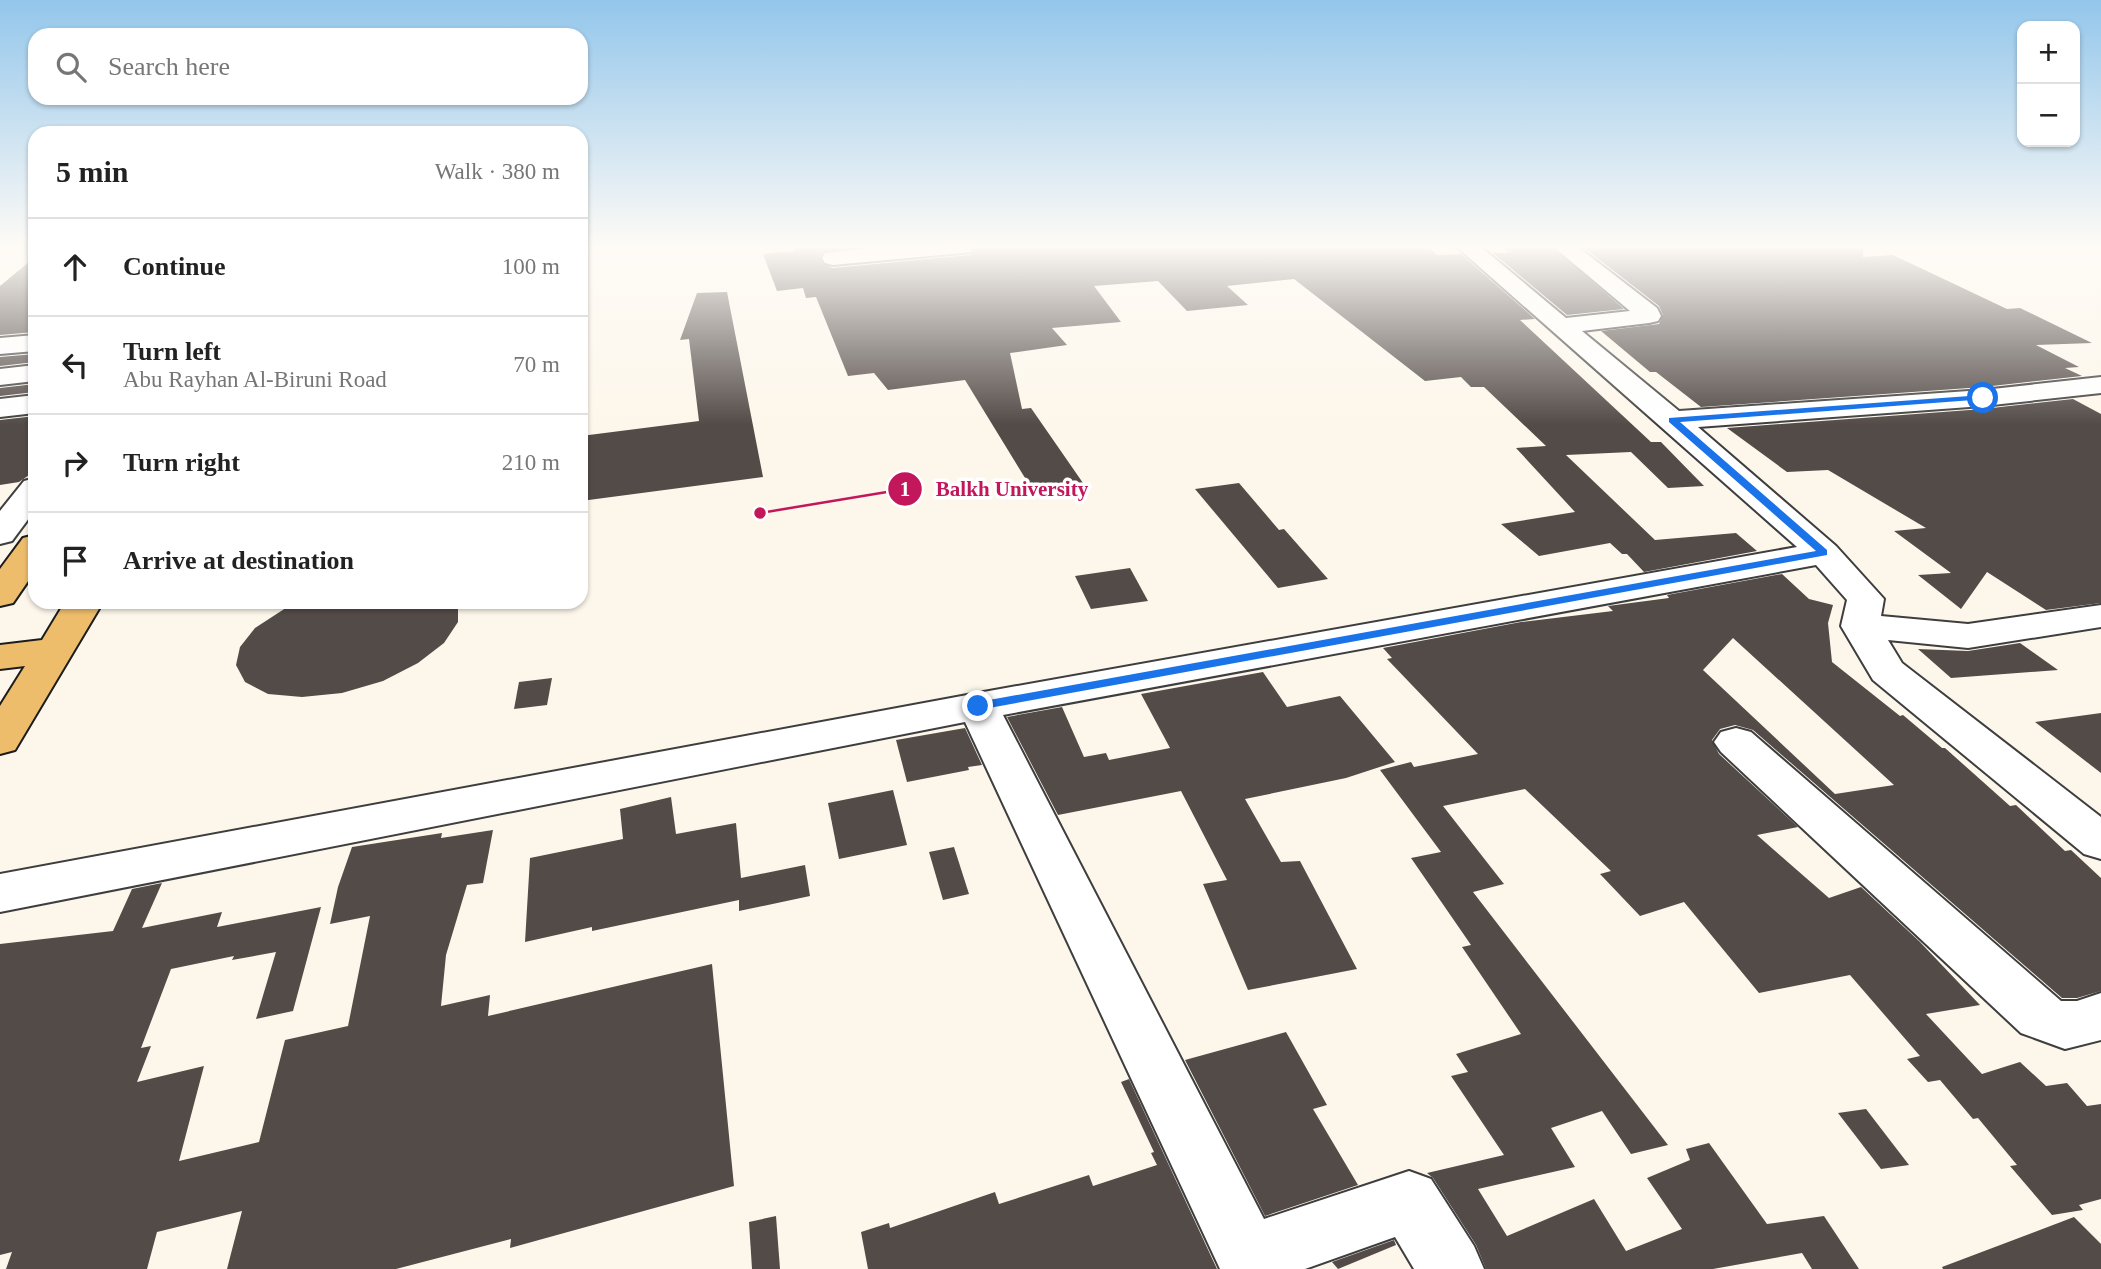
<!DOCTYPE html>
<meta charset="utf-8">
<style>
body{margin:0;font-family:"Times New Roman",serif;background:#f2f2f2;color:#222}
.controls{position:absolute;right:21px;top:21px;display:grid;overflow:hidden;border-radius:14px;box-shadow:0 2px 5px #0004}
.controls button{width:63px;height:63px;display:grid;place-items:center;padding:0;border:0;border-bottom:2px solid #e0e0e0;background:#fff;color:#222;font:35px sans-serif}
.stop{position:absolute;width:21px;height:21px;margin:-16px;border:5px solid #1a73e8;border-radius:50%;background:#fff}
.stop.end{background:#1a73e8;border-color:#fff;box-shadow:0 2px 7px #0008}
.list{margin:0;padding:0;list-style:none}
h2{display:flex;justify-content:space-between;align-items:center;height:91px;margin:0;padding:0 28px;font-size:30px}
h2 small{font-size:23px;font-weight:400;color:#767676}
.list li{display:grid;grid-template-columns:46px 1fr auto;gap:21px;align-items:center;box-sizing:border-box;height:98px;padding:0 28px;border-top:2px solid #e0e0e0}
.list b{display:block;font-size:26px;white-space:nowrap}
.list p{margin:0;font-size:23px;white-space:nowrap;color:#767676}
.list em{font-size:23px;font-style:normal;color:#767676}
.icon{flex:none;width:38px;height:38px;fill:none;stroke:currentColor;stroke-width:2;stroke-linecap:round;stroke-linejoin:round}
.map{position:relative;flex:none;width:2101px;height:1269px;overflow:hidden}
.search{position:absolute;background:#fff;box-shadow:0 2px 5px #0004;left:28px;top:28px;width:560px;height:77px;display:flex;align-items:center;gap:18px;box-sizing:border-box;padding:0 24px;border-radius:21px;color:#767676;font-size:26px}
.panel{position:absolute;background:#fff;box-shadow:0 2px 5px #0004;left:28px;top:126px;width:560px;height:483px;border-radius:21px}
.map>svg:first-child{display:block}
</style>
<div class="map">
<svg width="2101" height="1269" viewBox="0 0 2101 1269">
<rect width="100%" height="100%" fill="#fdf7eb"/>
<g fill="#534b48" fill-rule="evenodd">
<polygon points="793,247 852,247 823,252 820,257 823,264 833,268 970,255 974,247 1429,247 1437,255 1461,254 1535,319 1520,320 1651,442 1661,442 1704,486 1668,488 1631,452 1566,455 1655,540 1736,533 1757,551 1644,572 1627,554 1622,554 1610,543 1539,556 1501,524 1575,512 1516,448 1546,446 1484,387 1471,387 1461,377 1425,381 1294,279 1227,286 1248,305 1187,311 1158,281 1094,286 1121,322 1052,328 1067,345 1010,353 1022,409 1031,408 1083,483 1033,491 965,380 888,390 874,373 848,376 816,297 806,298 803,288 777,291 763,254 795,251"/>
<polygon points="1503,247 1552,247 1624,309 1567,315 1493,253 1509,253"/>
<polygon points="1583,247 1863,247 1863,257 1893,255 2007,309 2020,308 2092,343 2036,345 2079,367 2065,368 2082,376 1983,387 1701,407 1656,372 1650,372 1601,331 1659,324 1663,315 1659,306"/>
<polygon points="35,257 35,332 0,335 0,286"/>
<polygon points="727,292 763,477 581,501 581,436 699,421 689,339 680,340 697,293"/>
<polygon points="35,354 35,362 0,366 0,357"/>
<polygon points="35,384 35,392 0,396 0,388"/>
<polygon points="2073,399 2101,414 2101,603 2046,610 1987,572 1961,609 1918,575 1951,573 1894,531 1926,528 1828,470 1787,472 1727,428 1983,409"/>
<polygon points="35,416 35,471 19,482 0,485 0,420"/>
<polygon points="1239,483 1279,530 1284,529 1328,579 1278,588 1195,489"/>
<polygon points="1130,568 1148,601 1091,609 1075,576"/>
<path d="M1782 574 1809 599 1833 605 1828 623 1832 662 1900 716 1903 715 1942 748H1945L2010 806 2016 805 2065 851 2071 850 2101 878V991L2077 998H2062L1753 730 1735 725 1720 729 1712 740 1719 754 1798 827 1757 835 1829 898 1861 887 1919 941 1980 1005 1926 1014 1982 1074 2020 1062 2046 1086 2067 1083 2087 1106 2101 1104V1199L2079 1205 2083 1210 2052 1215 2010 1166 2017 1165 1978 1118 1973 1119 1940 1080 1928 1082 1907 1059 1920 1056 1850 975 1759 993 1684 902 1640 916 1600 874 1611 871 1525 789 1443 806 1504 884 1473 892 1668 1145 1631 1154 1602 1111 1551 1128 1575 1167 1478 1189 1507 1236 1594 1199 1626 1251 1682 1229 1647 1178 1690 1160 1686 1149 1709 1143 1767 1224 1824 1216 1859 1269H1812L1802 1253 1713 1269H1486L1476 1245 1433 1178 1427 1173 1504 1155 1451 1076 1468 1072 1456 1054 1521 1034 1462 947 1471 945 1411 858 1441 852 1380 770 1411 762 1414 767 1478 754 1387 659 1392 658 1383 648 1521 622 1613 611 1608 606 1669 598 1667 595ZM1733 638 1894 785 1835 794 1703 670Z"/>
<polygon points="295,602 458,602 458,622 444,643 418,663 383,681 342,693 302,697 268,694 245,682 236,665 240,647 255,628"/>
<polygon points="2020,643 2058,670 1951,678 1918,649 1968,651"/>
<polygon points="1263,672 1287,707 1340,696 1395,762 1346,778 1245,799 1281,862 1300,861 1357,969 1248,990 1203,884 1227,880 1181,791 1058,815 1007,717 1062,707 1084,757 1106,753 1109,760 1170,748 1141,694"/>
<polygon points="552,678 547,705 514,709 519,682"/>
<polygon points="2101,713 2101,773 2035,722"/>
<polygon points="965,728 982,765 968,767 969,770 907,782 896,740"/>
<polygon points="893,790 907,845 839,859 828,803"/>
<polygon points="671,797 676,834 736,823 741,878 805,865 810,896 739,911 739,900 592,931 592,927 525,942 530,858 623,839 620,809"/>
<polygon points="493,830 483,883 467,885 446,955 441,1006 490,995 488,1016 712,964 734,1186 510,1248 511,1239 396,1269 227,1269 242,1211 157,1232 147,1269 6,1269 12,1252 0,1255 0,944 113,931 132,889 162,883 142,928 222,912 217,927 321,907 293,1011 256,1019 276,952 232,960 234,956 171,969 141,1048 151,1046 137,1082 204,1066 179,1161 259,1142 285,1040 348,1026 370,916 330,924 338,887 352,847 442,833 441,838"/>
<polygon points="954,847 969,894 943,900 929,852"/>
<polygon points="1286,1032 1327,1105 1313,1109 1358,1185 1265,1216 1185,1060"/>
<polygon points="1129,1079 1217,1269 868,1269 861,1232 889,1223 890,1228 995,1192 999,1204 1089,1175 1093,1186 1157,1165 1151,1153 1154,1152 1121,1082"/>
<polygon points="1866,1109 1909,1165 1881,1169 1838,1113"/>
<polygon points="776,1216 780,1269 752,1269 749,1222"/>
<polygon points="2074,1217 2101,1244 2101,1269 1943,1269 1942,1267"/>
<polygon points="1394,1240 1396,1245 1338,1269 1332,1262"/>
</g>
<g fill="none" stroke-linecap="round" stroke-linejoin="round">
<g stroke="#3e3e3e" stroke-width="4">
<g id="minor">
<polygon points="880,247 972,247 970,252 962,253 833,265 825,263 822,258 825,253"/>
<polygon points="1457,247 1481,247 1566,318 1630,311 1554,247 1578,247 1657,308 1661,316 1658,321 1649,323 1582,331 1679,411 1983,390 2101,377 2101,393 1983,406 1698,427 1836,546 1884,599 1881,616 1968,624 2101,605 2101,627 1968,648 1888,640 1902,663 2101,817 2101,859 2084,854 1873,680 1841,626 1847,600 1816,565 1003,715 1264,1219 1409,1171 1431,1179 1474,1246 1484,1269 1414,1269 1395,1237 1305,1269 1220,1269 965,722 0,912 0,874 978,693 1797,547"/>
<polygon points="35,335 35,351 0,354 0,338"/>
<polygon points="35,365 35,381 0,385 0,369"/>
<polygon points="35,395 35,413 0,417 0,399"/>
<polygon points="35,478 35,510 12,541 0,544 0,511 24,481"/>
<polygon points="1736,728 1751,732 2061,1001 2077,1001 2101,993 2101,1040 2065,1049 2021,1033 1721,752 1714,742 1721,732"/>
</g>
</g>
<g stroke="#1c1c1c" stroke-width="4">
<g id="major">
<polygon points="35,535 35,571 13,603 0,606 0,569 23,538"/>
<polygon points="65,602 103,602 15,750 0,754 0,706 25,666 0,669 0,645 42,640"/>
</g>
</g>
<use href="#minor" fill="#fff" fill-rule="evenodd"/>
<use href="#major" fill="#edbd6b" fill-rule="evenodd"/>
</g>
<linearGradient id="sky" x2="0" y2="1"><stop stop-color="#93c6eb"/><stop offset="0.58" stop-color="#fefbf6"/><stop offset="1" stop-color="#fefbf6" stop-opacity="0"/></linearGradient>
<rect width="2101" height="425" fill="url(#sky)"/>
<polygon fill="#1a73e8" points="1983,395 1986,399 1680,422 1827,550 1827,555 978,710 972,706 978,702 1816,551 1669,422 1669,418"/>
<path fill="none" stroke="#c2185b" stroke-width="2.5" d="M760 513L905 489"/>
<g fill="#c2185b" stroke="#fff" stroke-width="2.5">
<circle cx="760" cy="513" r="7"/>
<circle cx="905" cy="489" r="18"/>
</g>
<g font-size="21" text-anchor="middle" font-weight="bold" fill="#fff">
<text x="905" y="496">1</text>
</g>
<g font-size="21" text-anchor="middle" font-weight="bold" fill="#c2185b" stroke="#fff" stroke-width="7" stroke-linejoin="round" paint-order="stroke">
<text x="1012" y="496">Balkh University</text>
</g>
</svg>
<div class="controls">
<button>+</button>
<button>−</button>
</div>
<div class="stop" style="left:1983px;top:398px"></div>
<div class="stop end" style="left:978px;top:706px"></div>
<div class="search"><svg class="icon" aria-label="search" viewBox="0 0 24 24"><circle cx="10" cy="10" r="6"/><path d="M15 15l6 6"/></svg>Search here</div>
<section class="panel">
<h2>5 min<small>Walk · 380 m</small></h2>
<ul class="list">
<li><svg class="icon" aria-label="ahead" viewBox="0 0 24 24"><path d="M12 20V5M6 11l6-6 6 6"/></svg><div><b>Continue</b></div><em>100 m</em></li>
<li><svg class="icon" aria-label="left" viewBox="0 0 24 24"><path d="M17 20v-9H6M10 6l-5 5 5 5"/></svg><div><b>Turn left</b><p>Abu Rayhan Al-Biruni Road</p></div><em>70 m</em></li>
<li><svg class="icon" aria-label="right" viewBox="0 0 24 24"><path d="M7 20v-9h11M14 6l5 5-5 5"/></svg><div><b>Turn right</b></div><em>210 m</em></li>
<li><svg class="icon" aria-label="arrive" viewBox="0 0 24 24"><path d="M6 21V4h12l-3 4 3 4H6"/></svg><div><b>Arrive at destination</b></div></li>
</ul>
</section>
</div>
